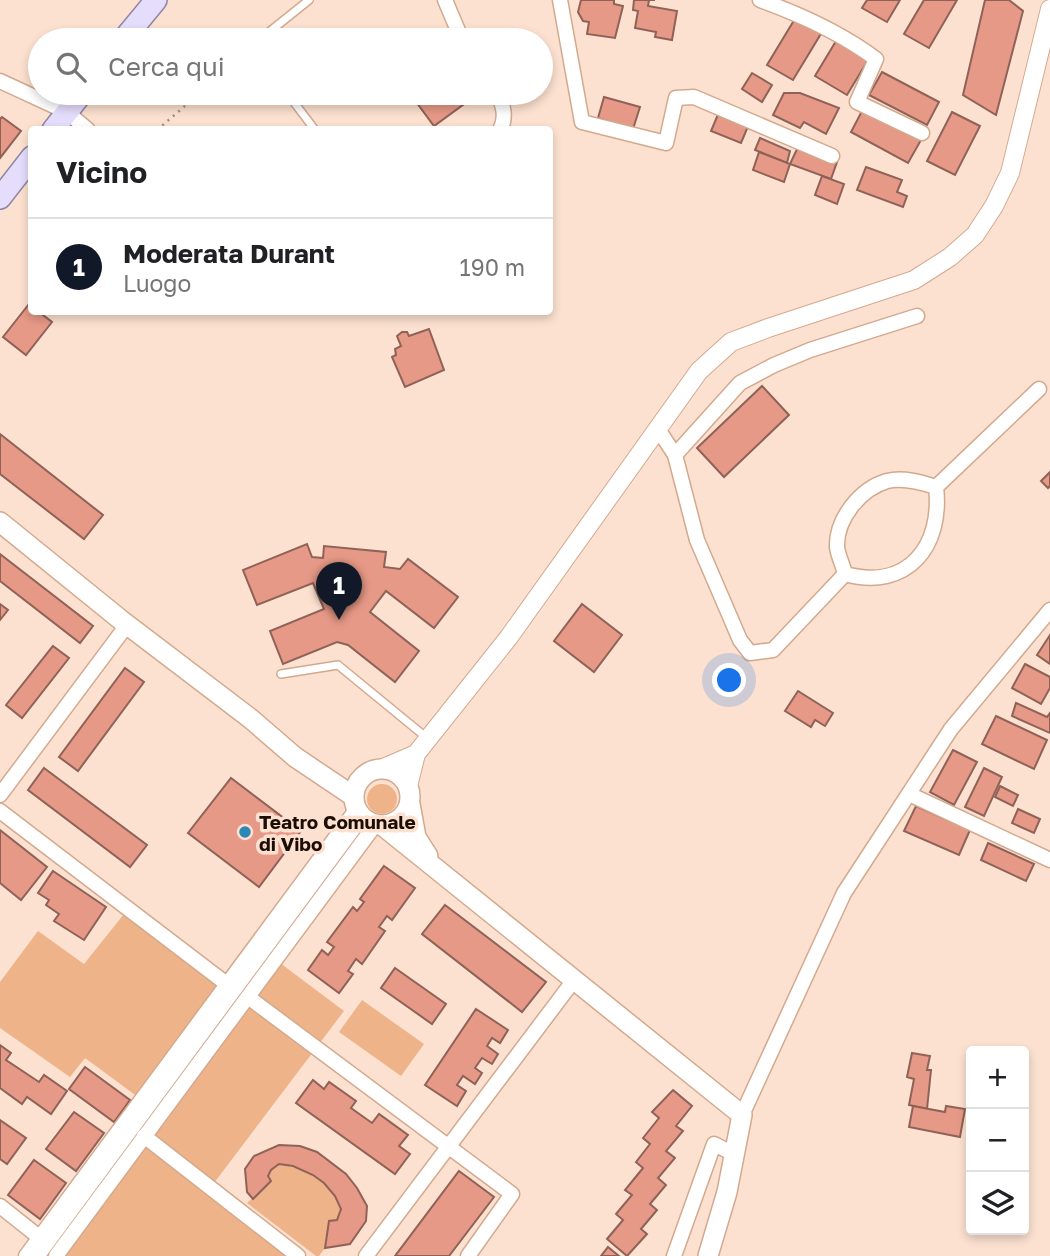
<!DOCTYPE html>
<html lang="it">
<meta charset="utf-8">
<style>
body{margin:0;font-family:"Golos Text",sans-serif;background:#f6f6f6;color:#202124}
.controls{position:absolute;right:21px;bottom:21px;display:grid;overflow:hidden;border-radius:7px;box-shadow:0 4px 10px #0003}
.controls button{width:63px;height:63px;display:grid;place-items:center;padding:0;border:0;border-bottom:2px solid #e0e0e0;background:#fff;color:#202124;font:35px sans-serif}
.you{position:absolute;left:730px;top:681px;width:24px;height:24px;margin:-18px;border:5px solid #fff;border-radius:50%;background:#1a73e8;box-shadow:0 0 0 10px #1a73e833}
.badge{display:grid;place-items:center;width:46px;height:46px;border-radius:50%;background:#111827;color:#fff;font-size:23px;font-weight:700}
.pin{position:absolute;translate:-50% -58px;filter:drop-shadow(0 2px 4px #0008)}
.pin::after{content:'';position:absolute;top:37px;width:24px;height:21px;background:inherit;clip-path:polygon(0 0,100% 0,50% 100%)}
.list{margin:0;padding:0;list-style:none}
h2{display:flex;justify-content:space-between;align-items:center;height:91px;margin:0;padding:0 28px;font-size:30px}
h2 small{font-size:23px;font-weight:400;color:#757577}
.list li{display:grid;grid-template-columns:46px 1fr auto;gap:21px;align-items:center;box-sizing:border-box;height:98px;padding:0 28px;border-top:2px solid #e0e0e0}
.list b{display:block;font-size:26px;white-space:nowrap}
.list p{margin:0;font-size:23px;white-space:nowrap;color:#757577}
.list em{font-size:23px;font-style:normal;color:#757577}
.icon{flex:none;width:38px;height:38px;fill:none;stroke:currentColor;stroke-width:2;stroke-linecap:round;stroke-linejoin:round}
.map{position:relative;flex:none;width:1050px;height:1256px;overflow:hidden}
.search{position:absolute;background:#fff;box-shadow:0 4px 10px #0003;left:28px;top:28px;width:525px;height:77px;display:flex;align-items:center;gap:18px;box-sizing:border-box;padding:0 24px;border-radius:38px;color:#757577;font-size:26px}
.panel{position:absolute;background:#fff;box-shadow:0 4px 10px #0003;left:28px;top:126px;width:525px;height:189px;border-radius:7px}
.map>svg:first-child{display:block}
</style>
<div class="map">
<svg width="1050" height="1256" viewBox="0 0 1050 1256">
<rect width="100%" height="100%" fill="#fce1d0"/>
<g fill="#efb38a">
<circle cx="382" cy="799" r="15"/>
<polygon points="128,909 228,985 142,1100 85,1058 70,1077 0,1028 0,982 38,931 84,964"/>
<polygon points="276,960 344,1011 211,1187 298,1256 56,1256"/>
<polygon points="362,1000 424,1044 401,1076 339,1032"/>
<path d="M279 1164C300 1167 339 1184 341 1209 341 1213 338 1217 337 1220L329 1221 325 1248 319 1256H316L247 1203 271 1181 268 1176 271 1170Z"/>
</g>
<g fill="#e69986" stroke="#8f6257" stroke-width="2">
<polygon points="581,0 614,0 614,4 623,6 615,38 587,34 589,22 583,21 578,12"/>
<polygon points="634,0 655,0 649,0 648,6 677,11 672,40 655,37 656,32 635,28 638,11 633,10"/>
<polygon points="867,0 900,0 887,22 862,8"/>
<polygon points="924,0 957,0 929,48 904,34"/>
<polygon points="985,0 1009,0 1023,11 996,115 963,95"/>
<polygon points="796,17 822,32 793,80 767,65"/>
<polygon points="836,41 868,60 847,95 815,76"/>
<polygon points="882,72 939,102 927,125 869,95"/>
<polygon points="752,73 772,85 762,102 742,89"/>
<polygon points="414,93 466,93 471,99 434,126 411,95"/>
<polygon points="784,93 800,93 839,108 826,134 804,122 800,128 773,115"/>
<polygon points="604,97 640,107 633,129 598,118"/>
<polygon points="863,109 921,140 908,163 851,132"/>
<polygon points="719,112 749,124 741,143 711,131"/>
<polygon points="952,112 980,126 955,175 927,161"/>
<polygon points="2,117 21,131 0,158 0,119"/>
<polygon points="760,138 790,151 787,163 755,150"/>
<polygon points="798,147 837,162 831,179 790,164"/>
<polygon points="759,152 790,164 784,182 753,170"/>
<polygon points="866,167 902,180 897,192 907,196 903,207 857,190"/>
<polygon points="822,176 844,184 837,204 815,195"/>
<polygon points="29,304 32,306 32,312 39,312 52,322 26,355 3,337"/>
<polygon points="429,329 444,370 405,387 392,357 396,355 395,349 401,346 397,336 402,332 407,332 409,336"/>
<polygon points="762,386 789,415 724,477 697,448"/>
<polygon points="0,434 103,515 84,539 0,474"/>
<polygon points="1050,472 1050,486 1048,488 1041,481"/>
<polygon points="307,544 312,557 323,558 324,546 386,552 384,567 400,569 408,559 458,597 434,628 386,591 370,612 419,651 395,682 348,645 337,642 283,664 270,631 324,609 313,583 257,605 243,570"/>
<polygon points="0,554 93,626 80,643 0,581"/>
<polygon points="0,604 8,610 0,620"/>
<polygon points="582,604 622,635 594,672 554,641"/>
<polygon points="1050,635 1050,664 1037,655"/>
<polygon points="53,646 69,658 22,718 6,705"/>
<polygon points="1025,664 1050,677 1050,688 1041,704 1012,688"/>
<polygon points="125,668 144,682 78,771 59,757"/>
<polygon points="798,691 833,713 825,726 815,720 811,727 785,711"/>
<polygon points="1016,703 1047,717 1050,713 1050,733 1012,716"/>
<polygon points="996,716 1047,740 1034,769 982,744"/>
<polygon points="953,750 977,762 954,805 930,792"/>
<polygon points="44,768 147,845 130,867 28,790"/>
<polygon points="984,768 1002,777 984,816 965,807"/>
<polygon points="231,778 301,831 259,887 188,833"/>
<polygon points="1000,786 1018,795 1013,806 995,797"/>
<polygon points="916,806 970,830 959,855 904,831"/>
<polygon points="1018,809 1040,819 1034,833 1012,823"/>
<polygon points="0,830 47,867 21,900 0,883"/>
<polygon points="988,843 1034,864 1026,881 981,860"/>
<polygon points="384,866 415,888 392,920 387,916 379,927 385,931 362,964 356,959 348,971 353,974 339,993 308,970 322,950 328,955 334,947 327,942 353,907 357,911 364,902 360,899"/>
<polygon points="53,871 106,907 84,940 54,921 59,914 46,905 49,900 38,893"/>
<polygon points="445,905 546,982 522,1012 422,934"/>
<polygon points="395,968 446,1004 432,1024 381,988"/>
<polygon points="476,1009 508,1030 500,1043 492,1038 487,1046 498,1054 492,1064 482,1058 475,1068 482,1073 475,1084 463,1076 457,1085 466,1091 457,1106 425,1085"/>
<polygon points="0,1045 11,1053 6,1060 39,1082 44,1075 67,1091 51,1114 27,1097 22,1104 0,1088"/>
<polygon points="912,1053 930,1056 927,1070 931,1070 927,1109 909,1105 914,1079 907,1077"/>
<polygon points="85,1067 130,1100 114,1122 69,1089"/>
<polygon points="313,1080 324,1089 329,1082 356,1101 351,1108 372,1123 379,1114 408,1135 399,1146 410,1154 395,1174 296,1103"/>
<polygon points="673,1090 692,1106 676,1126 683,1131 666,1151 675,1158 658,1178 666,1185 650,1204 657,1210 641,1229 647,1234 627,1256 607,1239 623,1220 616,1214 632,1195 625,1190 643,1168 636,1162 650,1144 643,1138 659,1118 652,1112"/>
<polygon points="913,1106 945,1112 946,1106 965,1109 960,1137 909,1127"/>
<polygon points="74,1112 104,1133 76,1171 46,1149"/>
<polygon points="0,1120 26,1138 7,1164 0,1159"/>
<polygon points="279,1145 300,1146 317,1152 346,1174 357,1188 367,1206 366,1221 350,1244 325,1248 329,1221 337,1220 341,1209 335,1196 324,1183 313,1175 293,1166 279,1164 271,1170 268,1176 271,1181 253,1199 247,1192 245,1169 254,1156"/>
<polygon points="34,1160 66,1183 40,1219 8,1195"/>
<polygon points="459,1171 494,1197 449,1256 395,1256"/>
<polygon points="608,1247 619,1256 601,1256"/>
</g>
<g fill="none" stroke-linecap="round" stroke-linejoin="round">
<g stroke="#d3a98e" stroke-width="10">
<g id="service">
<polyline points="259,40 309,0"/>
<polyline points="287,93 315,130"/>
<polyline points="281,674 338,665 427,738"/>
</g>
</g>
<g stroke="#d3a98e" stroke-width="13">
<polyline id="pedestrian" points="40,1256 363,819"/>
</g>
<g stroke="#d3a98e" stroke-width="17">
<g id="minor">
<polyline points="445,0 462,40"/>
<polyline points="560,0 582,122 666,143 676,98 694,97 832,156"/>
<path d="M760 0C802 15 841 33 876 59L857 102 922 133"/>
<polyline points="0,81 67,112 88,130"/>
<path d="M498 93C503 106 507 117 500 130"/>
<polyline points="658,429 675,455"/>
<path d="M936 487C943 546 908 591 845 574 843 565 838 556 837 547 836 519 860 489 887 481 903 477 921 482 936 487L1039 389"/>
<polyline points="845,574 773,650 750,653 740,640 697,540 675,455 740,383 774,365 810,350 917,316"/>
<polyline points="909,794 1050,860"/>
<polyline points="0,795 127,625"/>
<polyline points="0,811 228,985"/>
<polyline points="248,997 512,1194 468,1256"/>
<polyline points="742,1115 844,893 951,729 1050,610"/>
<polyline points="144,1136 298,1256"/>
<polyline points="0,1206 39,1237"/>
<polyline points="26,1256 356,810"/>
<polyline points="56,1256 375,825"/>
<polyline points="366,1256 574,980"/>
<polyline points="674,1256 714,1144 734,1154"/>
</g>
</g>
<g stroke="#d3a98e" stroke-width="20">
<g id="tertiary">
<polyline points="381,769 416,754"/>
<polyline points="408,786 416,754 509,637 699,371 731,342 768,328 914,280 950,257 975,235 994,206 1010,173 1050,9"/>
</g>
</g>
<g stroke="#d3a98e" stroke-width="22">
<g id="secondary">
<polyline points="0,522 121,620 251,719 295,757 353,796"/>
<circle cx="382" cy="797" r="28"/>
<polyline points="410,804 416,837 428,856"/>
<polyline points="383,826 742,1115 727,1192 708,1256"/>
</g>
</g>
<g stroke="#9285a4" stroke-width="24">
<g id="primary">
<polyline points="123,40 156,0"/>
<polyline points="53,130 82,93"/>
<polyline points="0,198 32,157"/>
</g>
</g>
<polyline stroke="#a48d80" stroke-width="2.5" stroke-dasharray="2 5" stroke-linecap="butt" points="157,130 200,93"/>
<use href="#service" stroke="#fff" stroke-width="7"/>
<use href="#pedestrian" stroke="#fff" stroke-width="10"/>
<use href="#minor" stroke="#fff" stroke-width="14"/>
<use href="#tertiary" stroke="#fff" stroke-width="18"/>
<use href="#secondary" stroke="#fff" stroke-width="19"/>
<use href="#primary" stroke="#e4ddfc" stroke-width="21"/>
</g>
<circle fill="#2e88b6" stroke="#fce1d0" stroke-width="2.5" cx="245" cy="832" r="7"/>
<g text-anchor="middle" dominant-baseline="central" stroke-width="7" stroke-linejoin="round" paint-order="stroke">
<g font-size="19" font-weight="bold" fill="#1c0d04" stroke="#fce1d0" text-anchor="start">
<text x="259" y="821">Teatro Comunale<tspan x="259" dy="22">di Vibo</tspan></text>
</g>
</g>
</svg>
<div class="controls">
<button>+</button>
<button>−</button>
<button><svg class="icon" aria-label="layers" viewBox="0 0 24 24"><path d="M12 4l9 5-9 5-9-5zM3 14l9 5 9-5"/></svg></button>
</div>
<div class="you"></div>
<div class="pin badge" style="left:339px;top:620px">1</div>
<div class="search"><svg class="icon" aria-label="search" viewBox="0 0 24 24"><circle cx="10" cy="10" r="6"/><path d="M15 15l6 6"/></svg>Cerca qui</div>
<section class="panel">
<h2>Vicino<small></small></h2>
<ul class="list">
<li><span class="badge">1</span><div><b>Moderata Durant</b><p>Luogo</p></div><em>190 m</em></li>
</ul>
</section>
</div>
